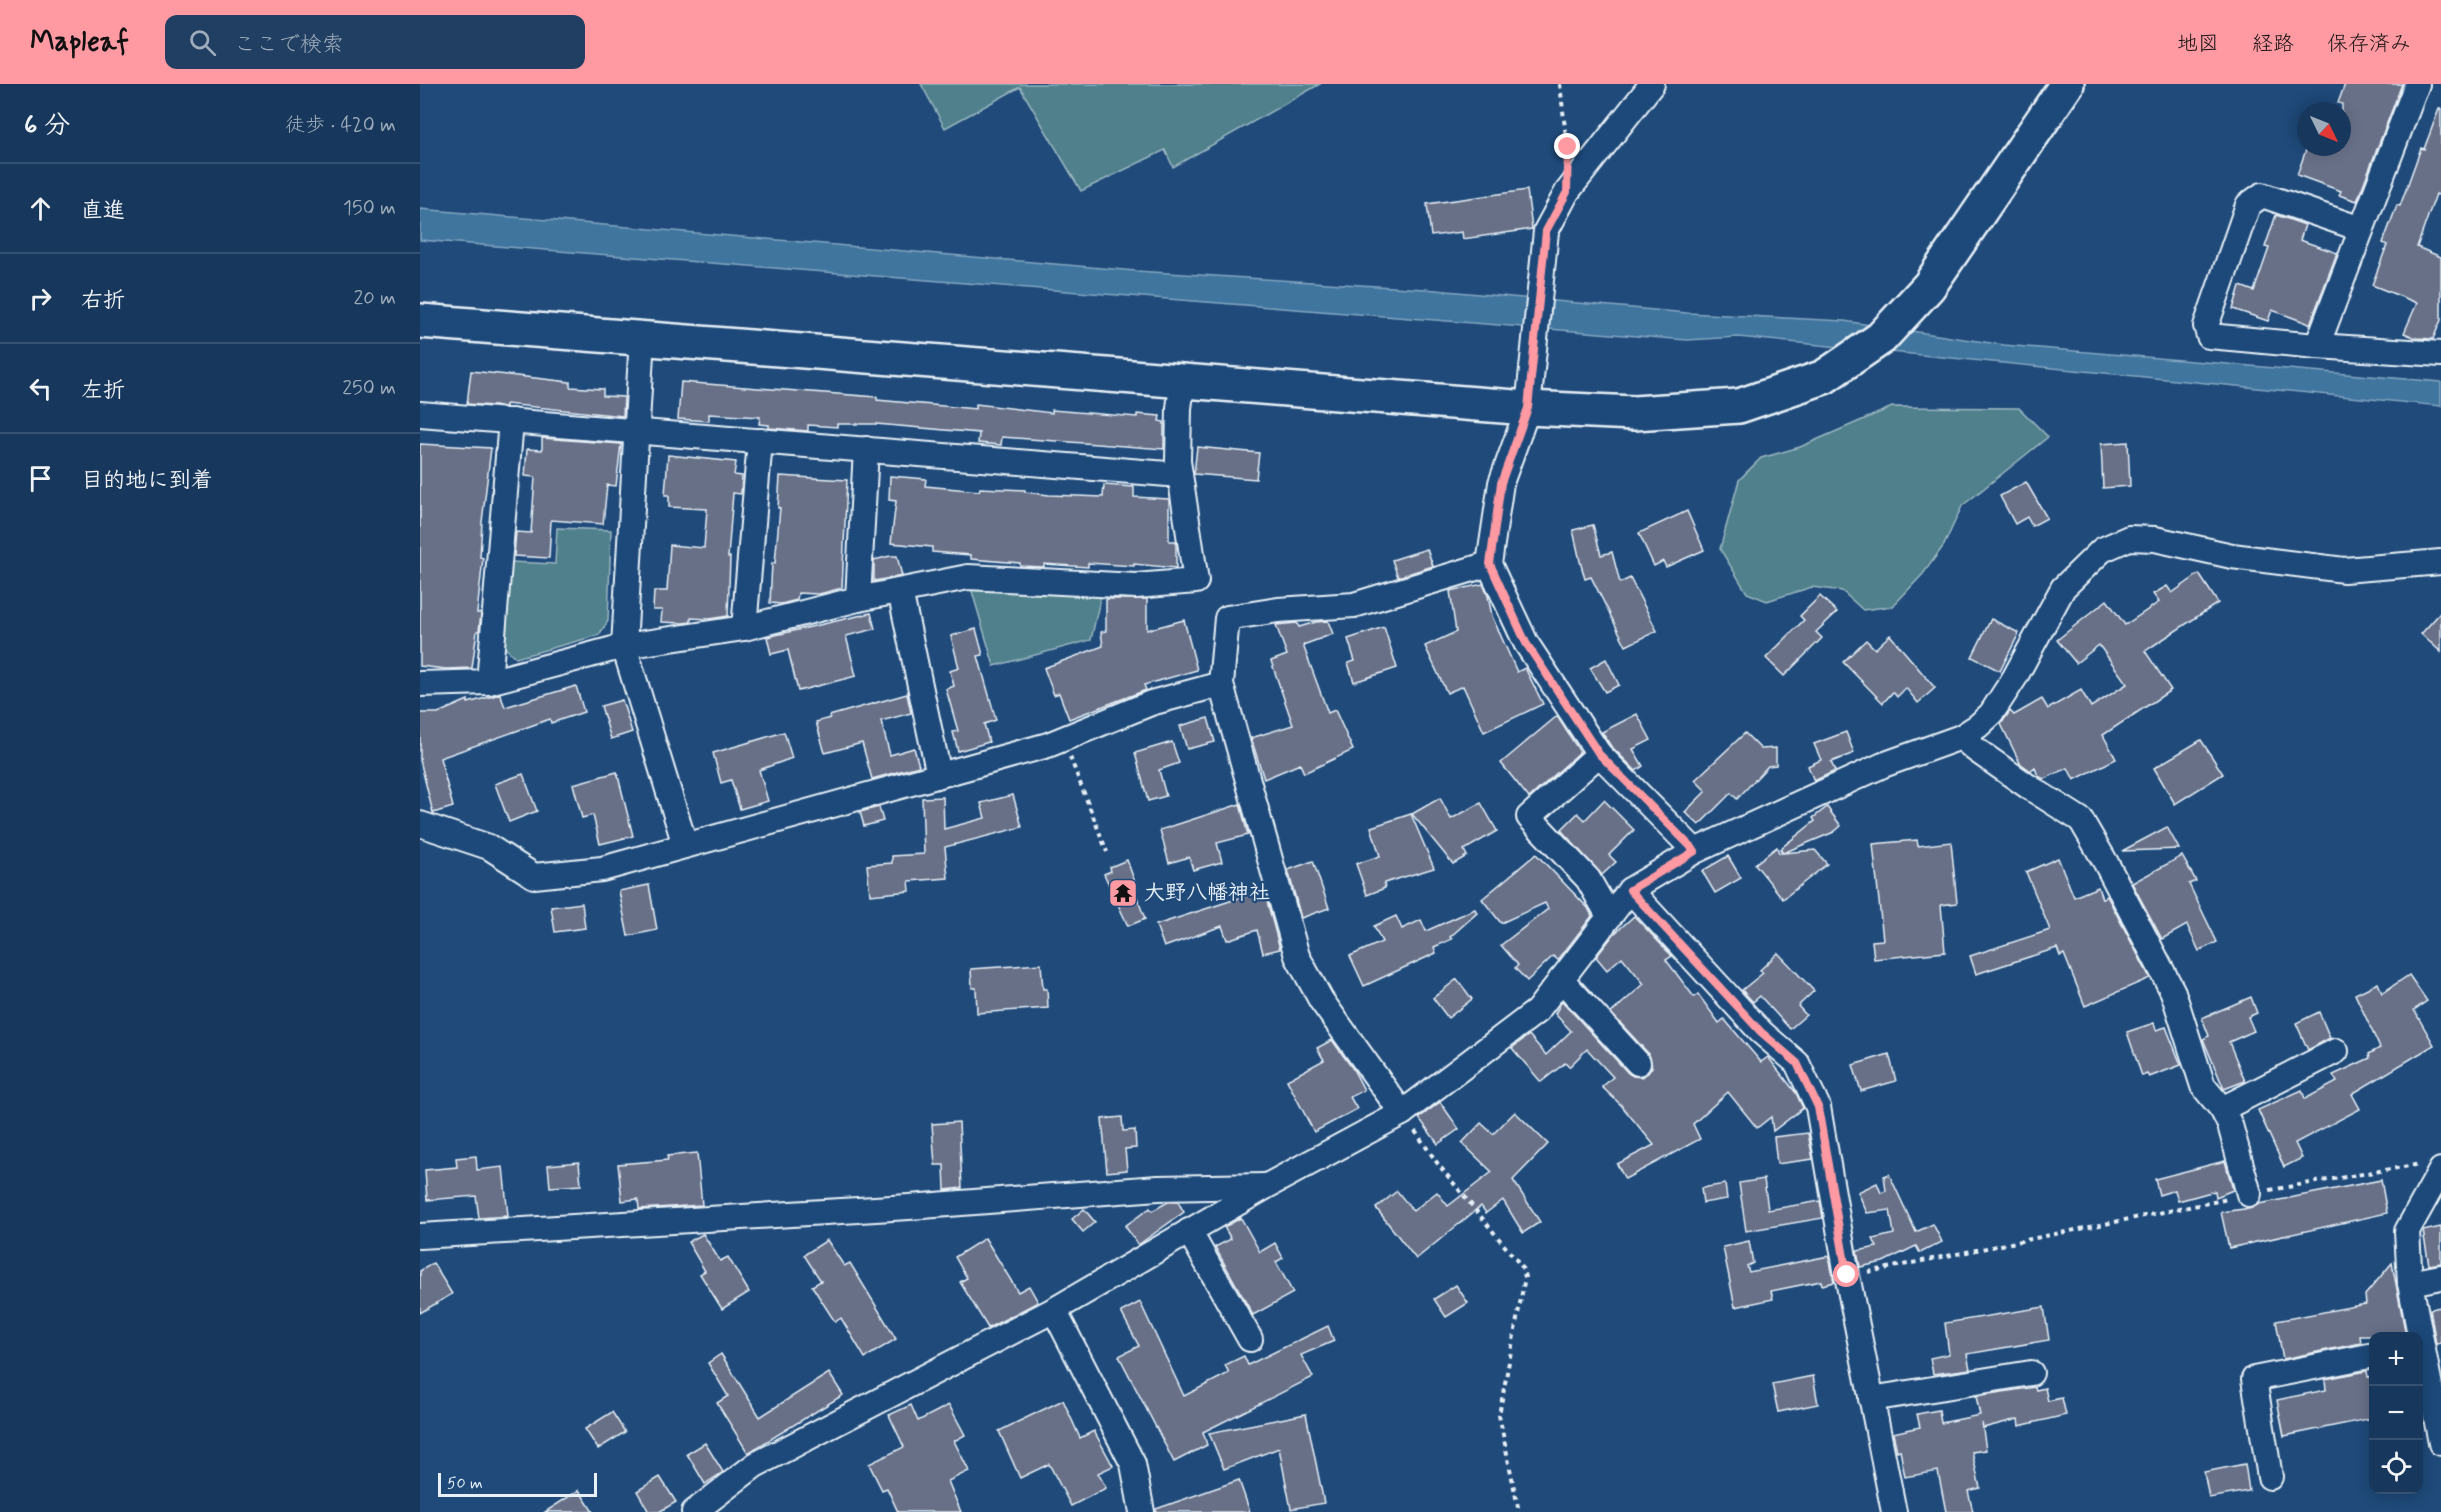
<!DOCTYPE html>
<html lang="ja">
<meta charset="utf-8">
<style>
body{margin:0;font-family:Mynerve,"Klee One",sans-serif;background:#203f62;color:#f1f3f6}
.controls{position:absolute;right:18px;bottom:18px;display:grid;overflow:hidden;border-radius:12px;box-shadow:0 3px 15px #0003}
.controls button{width:54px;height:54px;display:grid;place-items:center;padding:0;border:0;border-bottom:2px solid #365272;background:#17385c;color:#f1f3f6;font:30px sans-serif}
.compass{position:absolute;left:1877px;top:18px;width:54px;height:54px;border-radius:50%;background:#17385c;box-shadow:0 3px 15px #0003;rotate:133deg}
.scale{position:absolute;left:18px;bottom:15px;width:159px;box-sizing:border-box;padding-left:6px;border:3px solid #e8f1f8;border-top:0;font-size:16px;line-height:21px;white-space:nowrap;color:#e8f1f8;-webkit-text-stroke:4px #1f4a7a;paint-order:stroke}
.stop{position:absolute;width:18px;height:18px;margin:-14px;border:4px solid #ff9aa2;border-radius:50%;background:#fff}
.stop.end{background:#ff9aa2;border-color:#fff;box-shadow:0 2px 6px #0008}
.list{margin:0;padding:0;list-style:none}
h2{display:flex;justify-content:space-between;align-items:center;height:78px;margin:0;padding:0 24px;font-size:26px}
h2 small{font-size:20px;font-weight:400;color:#9eacbb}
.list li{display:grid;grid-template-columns:39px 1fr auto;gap:18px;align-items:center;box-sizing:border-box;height:90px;padding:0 24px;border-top:2px solid #365272}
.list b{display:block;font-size:22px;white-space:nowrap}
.list em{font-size:20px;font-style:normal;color:#9eacbb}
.icon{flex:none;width:33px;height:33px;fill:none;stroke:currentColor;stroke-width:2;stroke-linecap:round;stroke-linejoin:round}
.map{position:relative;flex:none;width:2021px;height:1428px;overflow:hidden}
header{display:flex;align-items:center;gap:36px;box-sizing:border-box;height:84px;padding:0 30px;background:#ff9aa2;color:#111}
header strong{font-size:28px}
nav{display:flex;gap:33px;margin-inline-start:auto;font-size:21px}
.search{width:420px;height:54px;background:#203f62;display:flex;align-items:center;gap:15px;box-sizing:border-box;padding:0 21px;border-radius:12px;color:#9eacbb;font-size:22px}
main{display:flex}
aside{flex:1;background:#17385c}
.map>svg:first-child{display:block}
</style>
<header>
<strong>Mapleaf</strong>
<div class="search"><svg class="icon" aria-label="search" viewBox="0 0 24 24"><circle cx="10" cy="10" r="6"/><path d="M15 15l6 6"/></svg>ここで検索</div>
<nav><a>地図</a><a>経路</a><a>保存済み</a></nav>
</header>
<main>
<aside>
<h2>6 分<small>徒歩 · 420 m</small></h2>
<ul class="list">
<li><svg class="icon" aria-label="ahead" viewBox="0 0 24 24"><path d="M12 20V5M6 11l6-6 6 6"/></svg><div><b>直進</b></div><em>150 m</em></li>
<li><svg class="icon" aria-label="right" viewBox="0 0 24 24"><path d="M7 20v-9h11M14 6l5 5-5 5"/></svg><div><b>右折</b></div><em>20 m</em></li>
<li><svg class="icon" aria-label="left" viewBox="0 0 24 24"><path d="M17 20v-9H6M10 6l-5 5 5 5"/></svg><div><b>左折</b></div><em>250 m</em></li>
<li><svg class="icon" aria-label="arrive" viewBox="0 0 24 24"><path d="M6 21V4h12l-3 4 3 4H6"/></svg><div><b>目的地に到着</b></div></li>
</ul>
</aside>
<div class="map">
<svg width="2021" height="1428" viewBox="0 0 2021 1428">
<rect width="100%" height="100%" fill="#1f4a7a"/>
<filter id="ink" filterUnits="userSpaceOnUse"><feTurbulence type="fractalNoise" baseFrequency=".0167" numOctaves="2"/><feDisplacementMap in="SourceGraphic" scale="12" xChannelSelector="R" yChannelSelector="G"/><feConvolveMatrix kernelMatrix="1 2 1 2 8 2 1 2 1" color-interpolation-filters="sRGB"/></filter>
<g filter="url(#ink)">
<g fill="#4f808b" stroke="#9cb8c2" stroke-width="1.5">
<polygon points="501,0 900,0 753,83 745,66 661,107 600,3 525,44"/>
<polygon points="1472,323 1599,324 1628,353 1542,422 1524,461 1503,490 1473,522 1443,526 1422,507 1392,503 1347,517 1327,509 1300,465 1319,396 1341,374 1380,363"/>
<polygon points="137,444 191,446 188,537 179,551 96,574 81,560 90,478 135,480"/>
<polygon points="551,504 681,511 671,556 574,582"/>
</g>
<polygon fill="#41759e" stroke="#84a7c2" stroke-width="1.5" points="0,125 716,187 1005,205 1267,229 1424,237 1584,261 2021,298 2021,322 1318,253 1267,256 0,156"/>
<g fill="#676f88" stroke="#e8f1f8" stroke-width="1.5">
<polygon points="1925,0 1982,0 1937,117 1919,111 1921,107 1877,91 1887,63 1922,63 1922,20 1918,19"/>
<polygon points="2019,25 2021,25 2021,112 2016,110 1997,163 2021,173 2021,236 2013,255 1996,254 1984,249 1997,219 1952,201 1967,161 1963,159 1977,121 1980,122 2001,64 2004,65"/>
<polygon points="1107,106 1112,145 1043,155 1042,148 1011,152 1007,120"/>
<polygon points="1856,131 1885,141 1880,156 1917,169 1890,240 1852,226 1848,237 1813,225 1820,202 1834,207 1849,164 1845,163"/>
<polygon points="51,287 150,298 150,303 183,305 183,312 204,313 203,332 86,320 86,323 47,320"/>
<polygon points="261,298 457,313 457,316 556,325 556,320 632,329 632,326 717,333 717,330 740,332 739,337 744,338 744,365 582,353 581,361 558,359 559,349 456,340 417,340 417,343 388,341 388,347 349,344 349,341 339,340 340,333 289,330 289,337 258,335"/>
<polygon points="122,354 201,360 196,402 187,401 183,440 131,436 129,474 94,472 96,448 111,449 115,393 105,392 107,365 122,366"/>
<polygon points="1708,358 1710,402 1683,404 1681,360"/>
<polygon points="0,360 71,364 62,438 60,473 63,474 57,529 61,529 59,547 57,547 52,584 26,585 0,582"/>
<polygon points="777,363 839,369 836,395 774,390"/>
<polygon points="248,371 316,378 314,391 322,392 321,410 313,409 308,473 310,473 308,532 289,535 271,534 271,538 263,539 241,538 242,526 233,526 234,507 247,507 250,461 284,464 287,425 249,423 249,411 245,411"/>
<polygon points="360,392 427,396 422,504 399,510 378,509 377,516 361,520 350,519 352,479 355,479 360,424 358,424"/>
<polygon points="470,392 506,395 505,402 559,407 560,404 605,406 605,408 629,411 683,413 684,401 714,403 714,413 749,415 749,457 756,457 756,484 714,480 714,482 668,479 668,483 624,480 624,483 600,482 600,479 551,475 551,471 512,468 512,463 471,459 476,417 469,416"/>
<polygon points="1606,398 1627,434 1612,442 1607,433 1595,440 1580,412"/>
<polygon points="1267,427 1284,466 1246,483 1243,477 1234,482 1219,449"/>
<polygon points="1173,441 1181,471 1192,468 1200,499 1210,494 1237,547 1206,562 1171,493 1165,495 1160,477 1153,446"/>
<polygon points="1007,465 1013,482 978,493 972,476"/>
<polygon points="470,472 477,472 482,492 454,497 454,476"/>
<polygon points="1779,490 1798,519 1725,567 1751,606 1683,651 1696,675 1654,696 1648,684 1624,695 1618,692 1615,684 1611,687 1600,679 1581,640 1590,627 1594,631 1622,615 1628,625 1661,606 1671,623 1707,600 1679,561 1656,579 1637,556 1687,516 1705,541 1739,518 1733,510 1747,502 1752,509"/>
<polygon points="1063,500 1068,512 1072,532 1097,588 1105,584 1123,620 1064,648 1043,602 1027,609 1005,562 1036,548 1030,507"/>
<polygon points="1400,512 1417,528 1396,548 1402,554 1364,592 1346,574 1384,536 1380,532"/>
<polygon points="686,515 727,515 727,546 764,536 777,586 724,601 726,606 649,635 639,609 634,611 624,584 683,562 681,548 686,547"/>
<polygon points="2021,528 2021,568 2001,550"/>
<polygon points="451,529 455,545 426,552 436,592 378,607 368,566 351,570 347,553"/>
<polygon points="1571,535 1599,549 1580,587 1552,573"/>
<polygon points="908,537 913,550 883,561 908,629 915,626 933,666 884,689 880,680 844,695 831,654 873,641 851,577 867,571 856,541 877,539 879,543 896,538"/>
<polygon points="964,543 977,584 934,598 928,579 935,577 928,555"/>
<polygon points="556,545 563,571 558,572 576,636 564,640 569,658 538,667 533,648 538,647 526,605 534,602 530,587 539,584 531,552"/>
<polygon points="1470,551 1515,604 1498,619 1486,604 1477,613 1473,608 1463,619 1423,578 1446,556 1455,565"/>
<polygon points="1186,575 1199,601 1185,608 1170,584"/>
<polygon points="156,602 164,628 131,639 130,635 20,674 33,723 13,729 0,676 0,629 18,629 48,616 48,619 80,610 85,623"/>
<polygon points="487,610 491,629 461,637 470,671 494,664 499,682 452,695 442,659 405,669 396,638 410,634 409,632"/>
<polygon points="202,616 212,648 191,655 181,622"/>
<polygon points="1217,630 1231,656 1213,665 1223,682 1216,687 1190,661 1182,648"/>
<polygon points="1137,632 1160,668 1109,714 1081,679"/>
<polygon points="788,634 795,658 767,665 760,642"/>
<polygon points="364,648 372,674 339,686 348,717 320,725 311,696 301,699 293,669"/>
<polygon points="1426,648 1434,669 1411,678 1415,687 1394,697 1388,682 1401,676 1394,660"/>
<polygon points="1325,649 1341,665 1356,664 1356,681 1348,682 1317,715 1311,709 1279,741 1265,728 1286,707 1275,696"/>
<polygon points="1781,656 1803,690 1755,720 1734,684"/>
<polygon points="752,658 759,679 739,686 746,712 728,717 715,669"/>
<polygon points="197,688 213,752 180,760 173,731 162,734 153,700"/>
<polygon points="103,690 117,727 89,738 75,700"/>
<polygon points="593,711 602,743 525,763 528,794 489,797 490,807 450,811 447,781 472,779 472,772 504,770 502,714 523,713 524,745 565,734 561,719"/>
<polygon points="1020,714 1031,735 1061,719 1077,747 1044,766 1047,772 1033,780 992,730"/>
<polygon points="1184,716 1214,746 1189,771 1196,778 1182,791 1141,746 1158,729 1165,736"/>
<polygon points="820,720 828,751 797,759 802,778 773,786 769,773 749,779 740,746"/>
<polygon points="459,723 463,737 444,742 440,728"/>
<polygon points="1407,723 1421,742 1414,748 1363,769 1395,766 1407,780 1363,815 1335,780 1357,763 1359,769 1363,769 1360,765 1395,737 1393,734"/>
<polygon points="991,730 1014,784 964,799 965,804 947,811 936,780 960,772 951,743"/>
<polygon points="1747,743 1759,765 1702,767"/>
<polygon points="1497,756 1498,762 1531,758 1537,819 1521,821 1525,868 1454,875 1452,857 1463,856 1453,760"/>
<polygon points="1116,770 1168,824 1172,832 1138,876 1133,872 1107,897 1095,884 1098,881 1081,861 1128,825 1125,819 1081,839 1062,815"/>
<polygon points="1308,772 1321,794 1295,809 1282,787"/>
<polygon points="1762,772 1776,797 1769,800 1797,858 1779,867 1767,841 1742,855 1712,799"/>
<polygon points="1638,774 1654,813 1678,803 1682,815 1687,812 1730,894 1665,922 1644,870 1640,872 1637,864 1556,890 1550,872 1630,846 1606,788"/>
<polygon points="707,776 717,804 714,805 725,835 708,842 684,790 691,787 690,783"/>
<polygon points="893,777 909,824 881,834 868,786"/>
<polygon points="229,801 237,846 208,852 199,807"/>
<polygon points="844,806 860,865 843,869 837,846 807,856 802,842 744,863 736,841"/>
<polygon points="162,819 165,844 135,848 131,823"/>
<polygon points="1055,825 1057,829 1030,853 1032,855 1014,863 1016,869 944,902 930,872 962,858 954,842 976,832 982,845 1001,836 1006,847"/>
<polygon points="1214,832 1252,872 1246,876 1274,913 1278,910 1299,939 1304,935 1341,978 1348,973 1376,1009 1383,1024 1353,1047 1351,1033 1337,1044 1308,1008 1273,1040 1280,1055 1205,1095 1197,1080 1234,1061 1201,1021 1182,1003 1193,993 1167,965 1149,983 1145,979 1121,998 1092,964 1109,951 1126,971 1151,947 1135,930 1142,917 1208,989 1213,992 1221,993 1228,989 1232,983 1229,970 1191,929 1224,900 1202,873 1187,886 1176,873 1194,850"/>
<polygon points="1358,869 1394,907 1378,922 1386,931 1370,945 1340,912 1333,918 1322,906 1343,889 1340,886"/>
<polygon points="621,880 623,905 627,905 628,924 557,929 556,904 552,904 551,885"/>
<polygon points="1989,891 2007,917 1994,926 2014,961 1932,1010 1940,1025 1875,1059 1882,1074 1864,1083 1838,1026 1882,1006 1885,1015 1917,998 1913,991 1950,974 1949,970 1960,964 1935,910 1958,899 1962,909"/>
<polygon points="1037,895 1052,915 1028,934 1013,914"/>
<polygon points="1831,913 1837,929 1828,933 1834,947 1809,958 1825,997 1804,1005 1783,955 1789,952 1782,934"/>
<polygon points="1899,928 1910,954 1888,966 1876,939"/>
<polygon points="1734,939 1736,946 1746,943 1761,981 1729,993 1727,990 1722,992 1707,948"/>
<polygon points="912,956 933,985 944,1006 930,1013 937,1025 894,1048 867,996 904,976 897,964"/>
<polygon points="1469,970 1476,997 1441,1007 1433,981"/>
<polygon points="1020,1018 1039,1045 1018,1060 999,1034"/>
<polygon points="1095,1028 1128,1060 1093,1096 1120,1138 1103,1149 1083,1116 1066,1129 1061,1122 996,1175 956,1124 977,1107 993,1127 1017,1108 1028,1122 1072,1088 1042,1059 1061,1039 1073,1050"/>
<polygon points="702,1033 703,1047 715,1046 716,1064 705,1065 707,1086 687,1088 682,1035"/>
<polygon points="539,1038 542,1104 525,1106 524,1081 515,1081 512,1040"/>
<polygon points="1388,1049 1393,1075 1357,1080 1354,1053"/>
<polygon points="277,1069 282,1121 219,1125 218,1115 202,1117 198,1080 248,1076 247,1072"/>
<polygon points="56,1072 57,1086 83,1083 88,1132 59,1134 56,1112 7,1116 5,1086 37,1083 36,1074"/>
<polygon points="1805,1077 1813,1106 1796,1113 1795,1107 1758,1117 1755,1106 1739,1111 1735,1095"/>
<polygon points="159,1078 161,1101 130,1103 128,1081"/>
<polygon points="1469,1090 1496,1148 1513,1140 1522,1158 1500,1169 1496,1162 1463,1178 1440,1183 1437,1167 1457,1163 1453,1155 1474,1150 1470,1126 1447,1129 1438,1108 1457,1099 1461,1109 1466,1107 1464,1092"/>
<polygon points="1344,1095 1348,1126 1400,1117 1403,1134 1326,1147 1319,1099"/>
<polygon points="1961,1096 1967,1129 1809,1164 1801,1128 1832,1124 1839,1120"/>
<polygon points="1305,1100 1307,1115 1283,1119 1281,1104"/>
<polygon points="748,1118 758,1118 764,1128 718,1161 705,1142 730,1124 732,1127"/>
<polygon points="664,1125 675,1138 663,1148 652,1135"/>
<polygon points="821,1134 840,1168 855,1159 863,1174 856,1178 873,1209 833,1231 795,1163 811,1155 804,1143"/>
<polygon points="2021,1143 2021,1179 2009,1181 2003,1147"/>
<polygon points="283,1150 300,1177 308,1173 329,1208 302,1225 280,1190 285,1187 268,1158"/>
<polygon points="565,1154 598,1208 609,1202 618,1218 568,1244 540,1198 547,1194 535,1173"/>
<polygon points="407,1156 424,1182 430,1179 476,1255 445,1274 421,1234 415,1238 392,1202 401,1197 384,1171"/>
<polygon points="1329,1157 1333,1179 1327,1182 1329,1188 1409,1172 1414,1198 1402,1201 1401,1197 1351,1207 1353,1215 1315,1223 1303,1163"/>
<polygon points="13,1179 32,1210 0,1229 0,1187"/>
<polygon points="1972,1179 1986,1252 1940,1252 1941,1259 1863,1275 1856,1237 1946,1220 1945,1211"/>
<polygon points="1036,1201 1048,1219 1026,1233 1014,1215"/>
<polygon points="720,1218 764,1312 809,1289 805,1281 824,1272 828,1281 908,1242 914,1257 881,1271 893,1293 783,1348 787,1361 754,1378 699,1272 719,1262 701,1228"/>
<polygon points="1624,1223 1629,1256 1547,1270 1550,1285 1513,1290 1510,1274 1529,1270 1525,1239"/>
<polygon points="2021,1223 2021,1259 2016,1260 2010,1225"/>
<polygon points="301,1270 340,1333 409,1289 423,1311 328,1369 297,1319 308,1312 288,1279"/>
<polygon points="1947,1287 1948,1293 1953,1292 1953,1334 1864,1352 1857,1316 1906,1306 1905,1295"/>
<polygon points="1393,1292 1398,1320 1358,1328 1352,1300"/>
<polygon points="1615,1303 1616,1306 1625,1304 1628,1317 1642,1314 1646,1331 1599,1342 1598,1335 1563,1344 1562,1339 1566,1366 1552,1368 1560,1404 1548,1407 1553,1428 1526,1428 1518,1387 1485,1393 1480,1366 1477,1367 1473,1349 1500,1343 1497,1330 1519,1326 1521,1339 1560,1331 1556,1312"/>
<polygon points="643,1316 660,1354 674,1347 693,1382 678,1389 686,1404 651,1422 629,1380 600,1394 579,1347"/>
<polygon points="491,1321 498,1337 529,1321 545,1351 534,1357 549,1387 528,1397 541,1428 478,1428 467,1404 462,1406 449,1380 484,1363 469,1331"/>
<polygon points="192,1328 205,1348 178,1365 165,1345"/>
<polygon points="886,1330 904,1419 871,1425 859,1364 804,1385 789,1349"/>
<polygon points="285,1359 303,1388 285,1400 267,1370"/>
<polygon points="1825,1380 1829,1407 1789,1414 1784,1388"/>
<polygon points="240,1393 256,1418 239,1428 229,1428 217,1407"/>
<polygon points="819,1396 830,1428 736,1428 736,1425"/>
<polygon points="159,1406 173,1428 125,1428"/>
</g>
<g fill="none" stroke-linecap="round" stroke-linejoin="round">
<g stroke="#e8f1f8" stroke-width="28">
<g id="street">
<polyline points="1232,0 1147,108 1126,147 1108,324 1081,399 1069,480 1106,559 1179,670 1275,767"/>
<polyline points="1941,145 1842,111 1828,121 1786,242 1789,252 1897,262 2021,270"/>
<polyline points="222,253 204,562 265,761"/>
<polyline points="1897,262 1997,0"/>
<polyline points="0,330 760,391"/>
<polyline points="480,507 519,691"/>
<polyline points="438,515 446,365"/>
<polyline points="324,544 340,357"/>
<polyline points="69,598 91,337"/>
<polyline points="0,600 69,598 204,562 324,544 438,515 548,493 716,502 776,497 758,377 759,324 763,295"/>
<polyline points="1541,653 1556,666 1609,703 1661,736 1686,779 1753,908 1783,1002 1802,1025 1810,1041 1829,1110"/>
<polyline points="1179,670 1109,733 1168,795 1189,832"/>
<polyline points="0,740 69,763 114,792 182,785 628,661 731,619 801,600"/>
<polyline points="1210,806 1341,948 1377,979 1398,1023 1427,1191 1474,1428"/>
<polyline points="1141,895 1218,979"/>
<polyline points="1802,1025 1916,967"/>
<polyline points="982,1029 901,916 877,872 801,600 807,534 858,526 934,521 1069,480"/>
<polyline points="2021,1086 1987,1147 1990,1199 2021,1359"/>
<polyline points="769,1147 830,1255"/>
<polyline points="0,1152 489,1123 738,1104 844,1102"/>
<polyline points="1990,1199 2021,1193"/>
<polyline points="634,1226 713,1380 722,1428"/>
<polyline points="1451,1315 1611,1289"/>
<polyline points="1850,1393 1834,1295 1954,1271"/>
<polyline points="274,1428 335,1381 634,1226 847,1102 982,1029 1117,927 1210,806 1275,767 1463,681 1541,653 1558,642 1571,630 1595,593 1643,504 1682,466 1709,454 1735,455 1812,472 1924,486 2021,478"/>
</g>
</g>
<g stroke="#e8f1f8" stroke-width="38">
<polyline id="secondary" points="0,237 1108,324 1214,329 1319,322 1404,293 1461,254 1509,202 1647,0"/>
</g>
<g stroke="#e8f1f8" stroke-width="4" stroke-dasharray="4.5 4.5" stroke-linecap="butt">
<polyline points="1140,0 1148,71"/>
<polyline points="650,673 687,768"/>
<polyline points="995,1047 1018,1080 1102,1183 1105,1193 1079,1331 1099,1428"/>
<polyline points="1850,1106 2000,1080"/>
<polyline points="1448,1188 1808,1115"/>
</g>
<use href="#street" stroke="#1f4a7a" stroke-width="24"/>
<use href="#secondary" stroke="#1f4a7a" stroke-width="33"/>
</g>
</g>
<g fill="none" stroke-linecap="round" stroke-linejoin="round" filter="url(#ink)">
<polyline stroke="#ff9aa2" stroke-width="8" points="1148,63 1147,108 1126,147 1108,324 1081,399 1070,480 1106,559 1179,670 1275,767 1210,806 1341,948 1377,979 1398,1023 1427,1191"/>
</g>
<defs>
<g id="temple-square" transform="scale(1.5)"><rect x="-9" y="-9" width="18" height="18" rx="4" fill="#ff9aa2" stroke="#1f4a7a"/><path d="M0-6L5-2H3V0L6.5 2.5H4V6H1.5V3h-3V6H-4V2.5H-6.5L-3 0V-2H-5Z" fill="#111"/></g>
</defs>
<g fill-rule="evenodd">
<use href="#temple-square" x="703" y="809"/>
</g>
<g text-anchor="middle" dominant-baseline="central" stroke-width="4.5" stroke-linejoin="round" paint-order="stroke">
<g font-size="21" font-weight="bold" fill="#e8f1f8" stroke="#1f4a7a" text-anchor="start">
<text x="724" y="809">大野八幡神社</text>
</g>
</g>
</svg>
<div class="controls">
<button>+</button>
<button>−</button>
<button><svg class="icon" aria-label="locate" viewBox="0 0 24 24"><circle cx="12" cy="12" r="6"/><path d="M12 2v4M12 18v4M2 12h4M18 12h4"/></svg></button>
</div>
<svg class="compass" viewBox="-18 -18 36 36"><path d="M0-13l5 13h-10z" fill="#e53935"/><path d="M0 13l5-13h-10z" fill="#9eacbb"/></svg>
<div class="scale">50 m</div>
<div class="stop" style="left:1427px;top:1191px"></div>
<div class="stop end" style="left:1148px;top:63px"></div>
</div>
</main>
